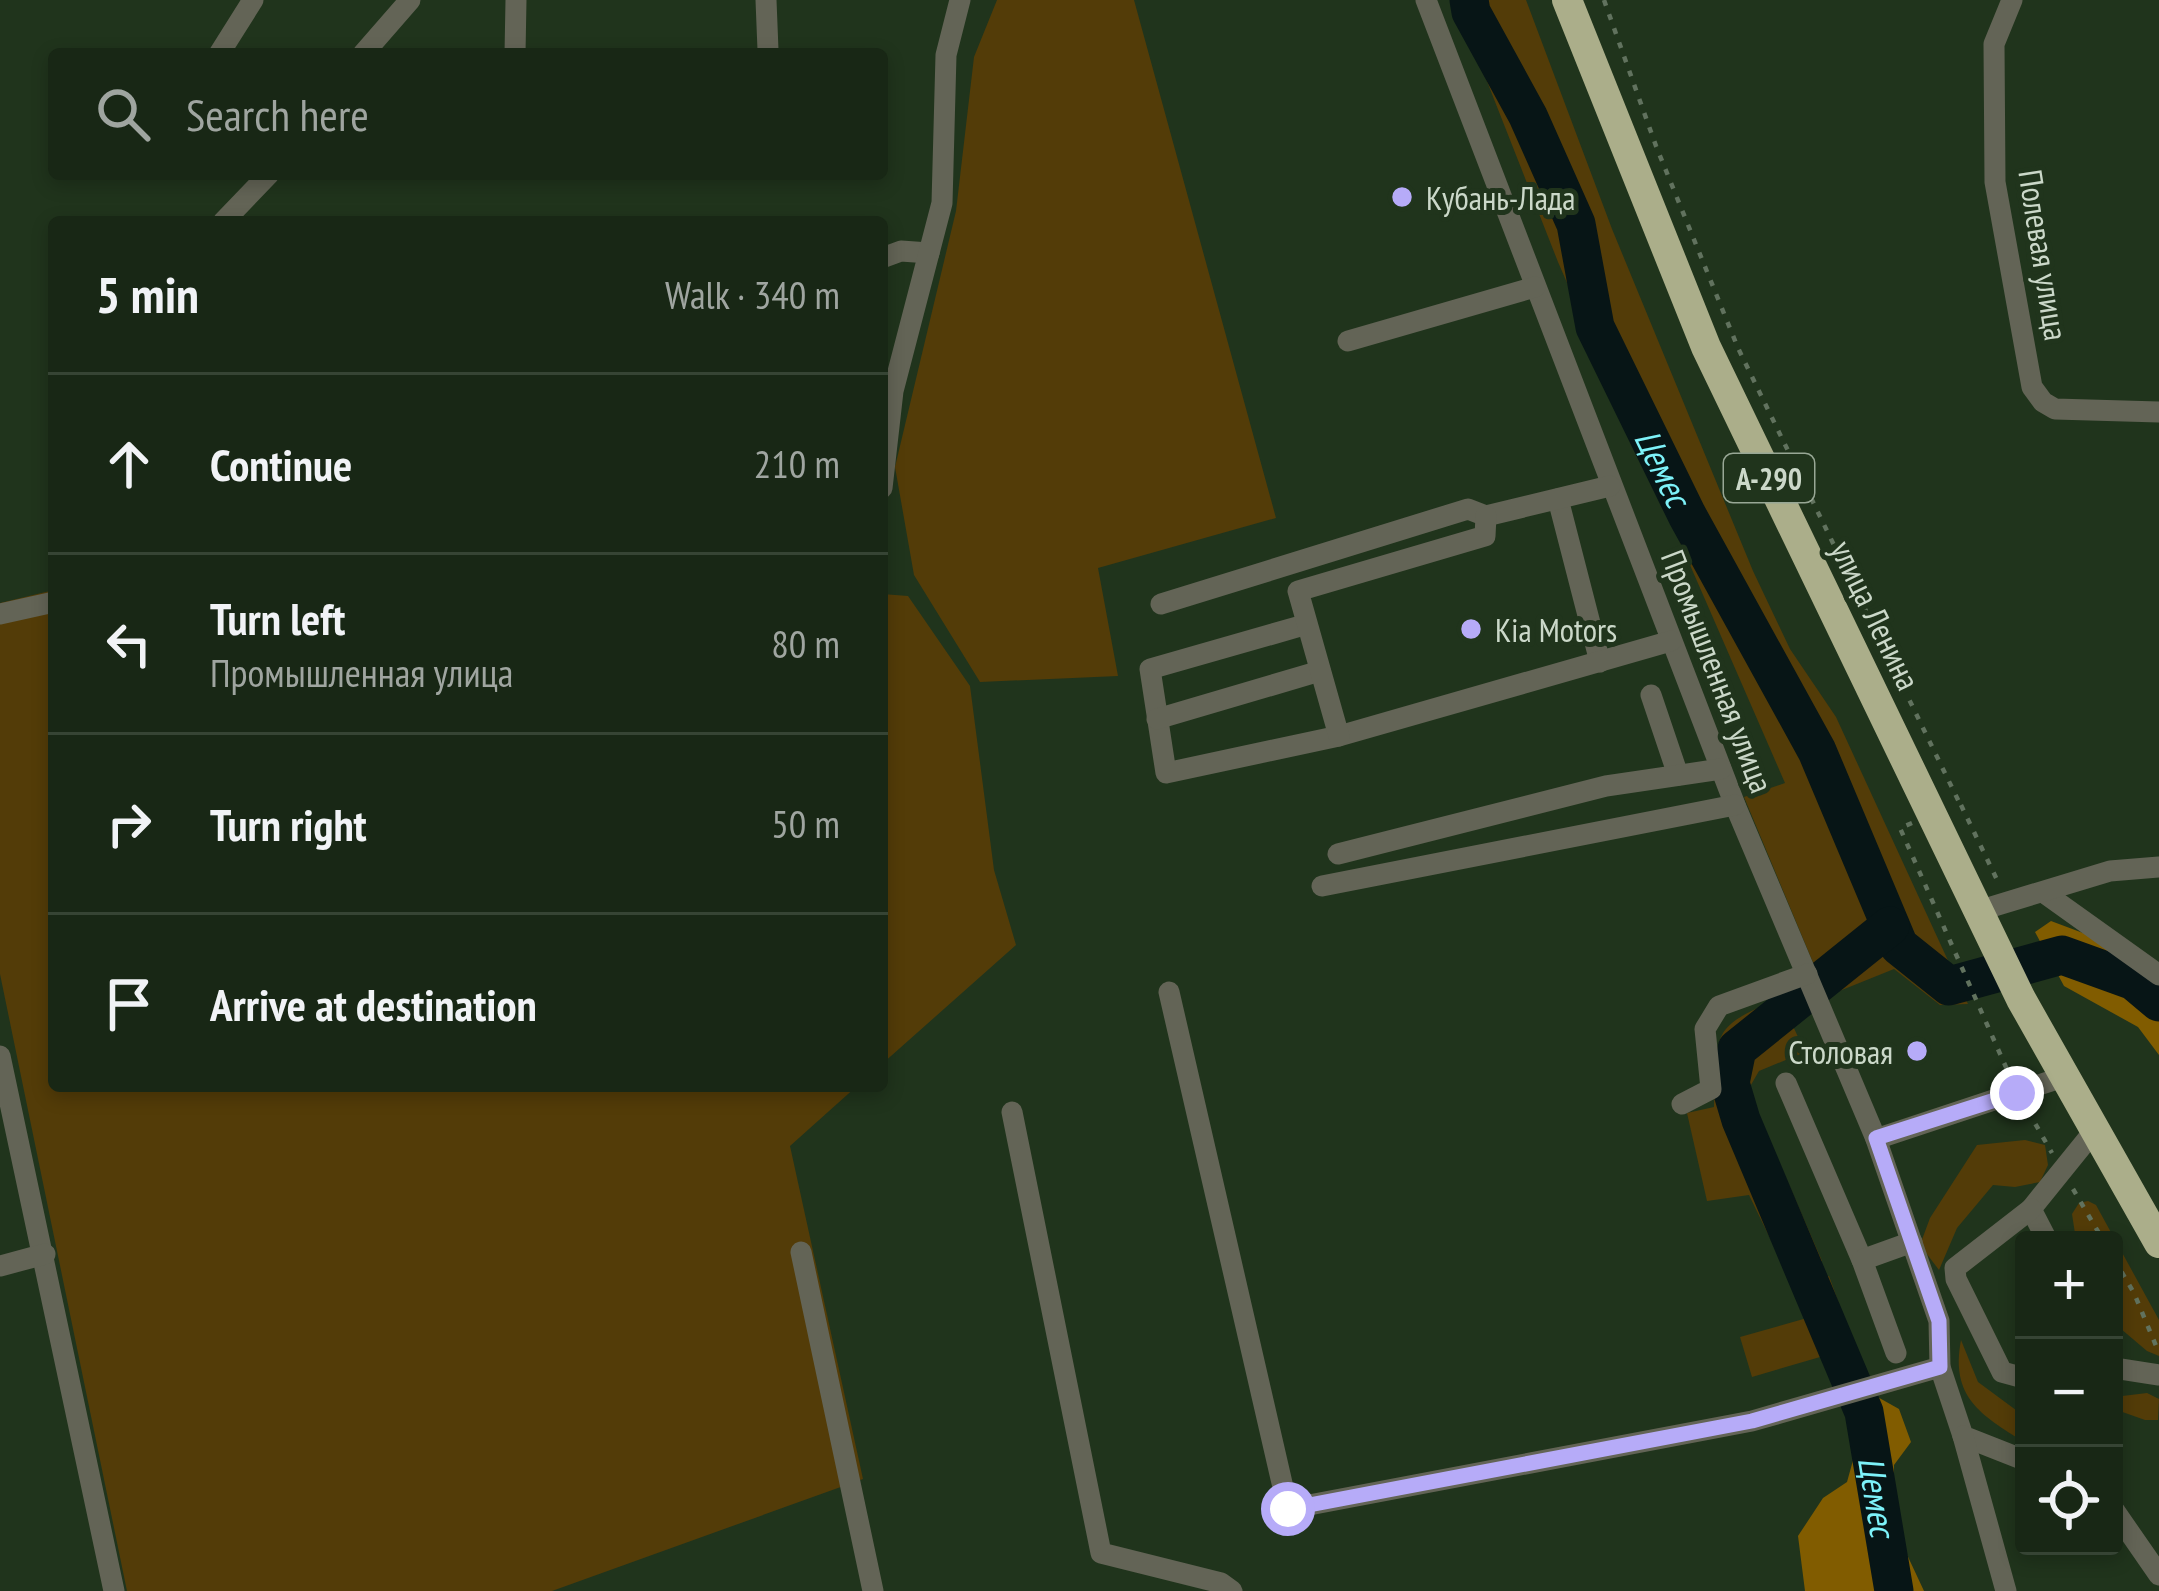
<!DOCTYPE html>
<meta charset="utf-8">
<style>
body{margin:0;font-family:"PT Sans Narrow",sans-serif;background:#212f1e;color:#f1f3f6}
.controls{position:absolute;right:36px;bottom:36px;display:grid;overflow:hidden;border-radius:12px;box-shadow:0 6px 18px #0003}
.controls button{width:108px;height:108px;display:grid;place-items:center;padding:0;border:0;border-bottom:3px solid #364434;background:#182715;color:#f1f3f6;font:60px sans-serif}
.stop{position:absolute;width:36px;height:36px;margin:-27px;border:9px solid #b6abf8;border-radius:50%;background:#fff}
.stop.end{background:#b6abf8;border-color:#fff;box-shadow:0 3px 12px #0008}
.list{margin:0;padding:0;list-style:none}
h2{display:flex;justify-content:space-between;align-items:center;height:156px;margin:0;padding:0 48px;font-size:51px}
h2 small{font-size:39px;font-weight:400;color:#9fa5a0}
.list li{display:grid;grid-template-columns:78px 1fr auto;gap:36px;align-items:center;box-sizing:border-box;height:180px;padding:0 48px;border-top:3px solid #364434}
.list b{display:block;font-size:45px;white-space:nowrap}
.list p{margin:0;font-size:39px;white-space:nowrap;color:#9fa5a0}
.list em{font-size:39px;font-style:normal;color:#9fa5a0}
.icon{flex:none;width:66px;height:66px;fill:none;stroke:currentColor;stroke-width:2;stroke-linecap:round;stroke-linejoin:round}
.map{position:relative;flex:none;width:2159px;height:1591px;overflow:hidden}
.search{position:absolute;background:#182715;box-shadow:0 6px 18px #0003;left:48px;top:48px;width:840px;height:132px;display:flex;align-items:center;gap:30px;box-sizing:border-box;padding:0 42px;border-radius:12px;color:#9fa5a0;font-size:45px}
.panel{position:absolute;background:#182715;box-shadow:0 6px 18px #0003;left:48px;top:216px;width:840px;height:876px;border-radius:12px}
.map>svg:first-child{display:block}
</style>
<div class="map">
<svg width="2159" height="1591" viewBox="0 0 2159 1591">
<rect width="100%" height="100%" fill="#20341c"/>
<g fill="#533c08">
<polygon points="997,0 1134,0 1276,518 1098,568 1118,676 980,682 914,575 895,467 956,211 974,57"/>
<polygon points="1455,0 1526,0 1612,229 1753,571 1790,649 1836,717 1968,1004 1940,1005 1894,969 1827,996 1744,797 1785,783 1558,262"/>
<polygon points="54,590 54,1086 857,1086 790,1146 863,1479 552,1591 127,1591 0,974 0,603"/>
<polygon points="882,594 908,596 970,686 994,870 1016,945 882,1064"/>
<path d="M1780 998 1805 1052 1759 1071 1748 1090 1822 1261 1787 1273 1749 1195 1707 1201 1687 1113 1714 1107C1719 1032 1707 1029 1780 998Z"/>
<polygon points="2025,1140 2045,1145 2048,1165 2040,1182 2015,1187 1993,1185 1957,1228 1939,1270 1920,1245 1930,1218 1977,1145"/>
<polygon points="2088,1201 2096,1205 2159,1320 2159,1356 2147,1351 2114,1323 2114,1240 2076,1240 2072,1214 2079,1203"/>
<polygon points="1829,1276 1867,1381 1838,1390 1827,1355 1752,1377 1740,1337 1807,1318 1794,1287"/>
<path d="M1961 1340 1978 1382 2024 1416V1442C1981 1415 1950 1397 1961 1340Z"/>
<polygon points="2147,1393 2159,1399 2158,1420 2145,1420 2114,1409 2114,1397"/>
</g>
<g fill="#815c00">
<polygon points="2051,921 2091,936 2159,982 2159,1055 2138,1027 2064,986 2035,932"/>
<polygon points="1874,1395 1899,1409 1911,1442 1894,1465 1893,1502 1902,1544 1924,1591 1805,1591 1798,1536 1823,1498 1847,1482 1855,1453 1852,1414"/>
</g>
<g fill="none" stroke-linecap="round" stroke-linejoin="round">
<g stroke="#071516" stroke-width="39">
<path id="s1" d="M1469 0 1471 12 1528 116 1576 224 1595 327 1687 515 1817 751 1899 946 1949 986 2062 955 2134 981 2159 1002"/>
<path id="s2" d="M1890 926 1737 1049 1730 1083 1741 1120 1864 1412 1894 1591"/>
</g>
<g stroke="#61725e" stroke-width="4.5" stroke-dasharray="6 9" stroke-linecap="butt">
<polyline points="1604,0 1656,146 1738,348 1960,804"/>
<polyline points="1961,805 2000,886"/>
<polyline points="1912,823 1900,828 2009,1074"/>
<polyline points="2028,1111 2052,1153"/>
<polyline points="2073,1189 2103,1240"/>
<polyline points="2114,1259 2134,1293 2159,1353"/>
</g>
<g stroke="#636456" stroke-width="21">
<polyline points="766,0 768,50"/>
<polyline points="1426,0 1735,805 1876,1139 1939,1321 1940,1367 1963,1436 2024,1460"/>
<polyline points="2012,0 1994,44 1995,182 2032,387 2043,402 2055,409 2159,412"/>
<polyline points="219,54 253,0"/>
<polyline points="363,54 410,0"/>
<polyline points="515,54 516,0"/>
<polyline points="223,222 269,174"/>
<polyline points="882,258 901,251 929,253"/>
<polyline points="1348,341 1535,287"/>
<polyline points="882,488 893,391 942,203 946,55 960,0"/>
<polyline points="1558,499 1600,662"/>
<polyline points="1161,604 1468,509 1486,516 1610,486"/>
<polyline points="0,614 54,602"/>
<polyline points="1304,625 1150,669 1166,773 1339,736 1671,641"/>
<polyline points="1651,695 1678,775"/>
<polyline points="1157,719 1320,671"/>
<polyline points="1339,736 1298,591 1485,536 1486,516"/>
<polyline points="1338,854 1606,786 1721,769"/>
<polyline points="1322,886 1735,805"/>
<polyline points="2043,892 2159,975"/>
<polyline points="1978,911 2110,871 2159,867"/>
<polyline points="1169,992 1288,1509 1752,1421 1940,1367"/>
<polyline points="0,1056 114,1591"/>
<polyline points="1786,1083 1862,1260"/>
<polyline points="1682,1104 1711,1089 1705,1029 1719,1006 1807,974"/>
<polyline points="1012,1112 1101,1553 1221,1583 1232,1591"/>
<polyline points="1876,1139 2063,1077"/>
<polyline points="2047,1240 2031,1209 2094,1131"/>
<polyline points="801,1252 873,1591"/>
<polyline points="0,1266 45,1254"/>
<polyline points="1896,1353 1862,1260 1912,1242"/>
<polyline points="2114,1368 2159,1375"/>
<polyline points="2024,1378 2002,1372 1956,1279 1955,1268 2031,1209"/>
<polyline points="1963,1436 2006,1591"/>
<polyline points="2114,1510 2159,1575"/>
</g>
<polyline stroke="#abae8a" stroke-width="30" points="1567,0 1706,347 2021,999 2159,1243"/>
</g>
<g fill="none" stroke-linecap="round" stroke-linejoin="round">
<polyline stroke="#b6abf8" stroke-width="15" points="1288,1509 1752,1421 1940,1367 1939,1321 1876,1138 2017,1093"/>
</g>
<g fill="#b6abf8" stroke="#20341c" stroke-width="4.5">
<circle cx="1402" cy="197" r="12"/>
<circle cx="1471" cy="629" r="12"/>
<circle cx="1917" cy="1051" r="12"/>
</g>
<g text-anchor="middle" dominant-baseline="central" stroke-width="10" stroke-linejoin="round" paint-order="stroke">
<rect fill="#20341c" stroke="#98a795" stroke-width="3" x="1724" y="454" width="90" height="48" rx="9"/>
<g font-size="30" font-weight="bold" fill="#cbd8c9">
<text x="1769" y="478">А-290</text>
</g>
<g font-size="33" fill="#cbd8c9" stroke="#20341c" text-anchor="start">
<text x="1426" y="197">Кубань-Лада</text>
<text x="1495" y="629">Kia Motors</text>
<text x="1893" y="1051" text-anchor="end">Столовая</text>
</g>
<g font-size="33" fill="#cbd8c9" stroke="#20341c">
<text transform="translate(2044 255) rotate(81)">Полевая улица</text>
<text transform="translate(1876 615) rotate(64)">улица Ленина</text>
<text transform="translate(1718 671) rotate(69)">Промышленная улица</text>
</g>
<g font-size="36" font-style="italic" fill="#7df2f9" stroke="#20341c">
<text stroke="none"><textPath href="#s1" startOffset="510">Цемес</textPath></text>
<text stroke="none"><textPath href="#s2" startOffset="672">Цемес</textPath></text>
</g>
</g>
</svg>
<div class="controls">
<button>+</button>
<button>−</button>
<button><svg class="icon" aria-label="locate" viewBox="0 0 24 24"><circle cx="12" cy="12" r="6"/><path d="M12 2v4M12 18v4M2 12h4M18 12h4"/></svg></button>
</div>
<div class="stop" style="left:1288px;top:1509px"></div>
<div class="stop end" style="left:2017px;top:1093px"></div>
<div class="search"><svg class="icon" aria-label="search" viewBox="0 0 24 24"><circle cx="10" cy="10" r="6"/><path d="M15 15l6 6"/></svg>Search here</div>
<section class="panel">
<h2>5 min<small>Walk · 340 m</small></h2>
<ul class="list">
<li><svg class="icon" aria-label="ahead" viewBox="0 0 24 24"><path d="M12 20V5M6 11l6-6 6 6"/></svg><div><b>Continue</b></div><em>210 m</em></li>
<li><svg class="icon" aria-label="left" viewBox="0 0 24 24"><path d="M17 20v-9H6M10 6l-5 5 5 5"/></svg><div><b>Turn left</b><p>Промышленная улица</p></div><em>80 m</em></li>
<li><svg class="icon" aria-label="right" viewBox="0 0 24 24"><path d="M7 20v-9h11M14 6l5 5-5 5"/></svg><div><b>Turn right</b></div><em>50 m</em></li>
<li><svg class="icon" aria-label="arrive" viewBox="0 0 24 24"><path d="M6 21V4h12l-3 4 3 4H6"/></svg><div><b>Arrive at destination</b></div></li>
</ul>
</section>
</div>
